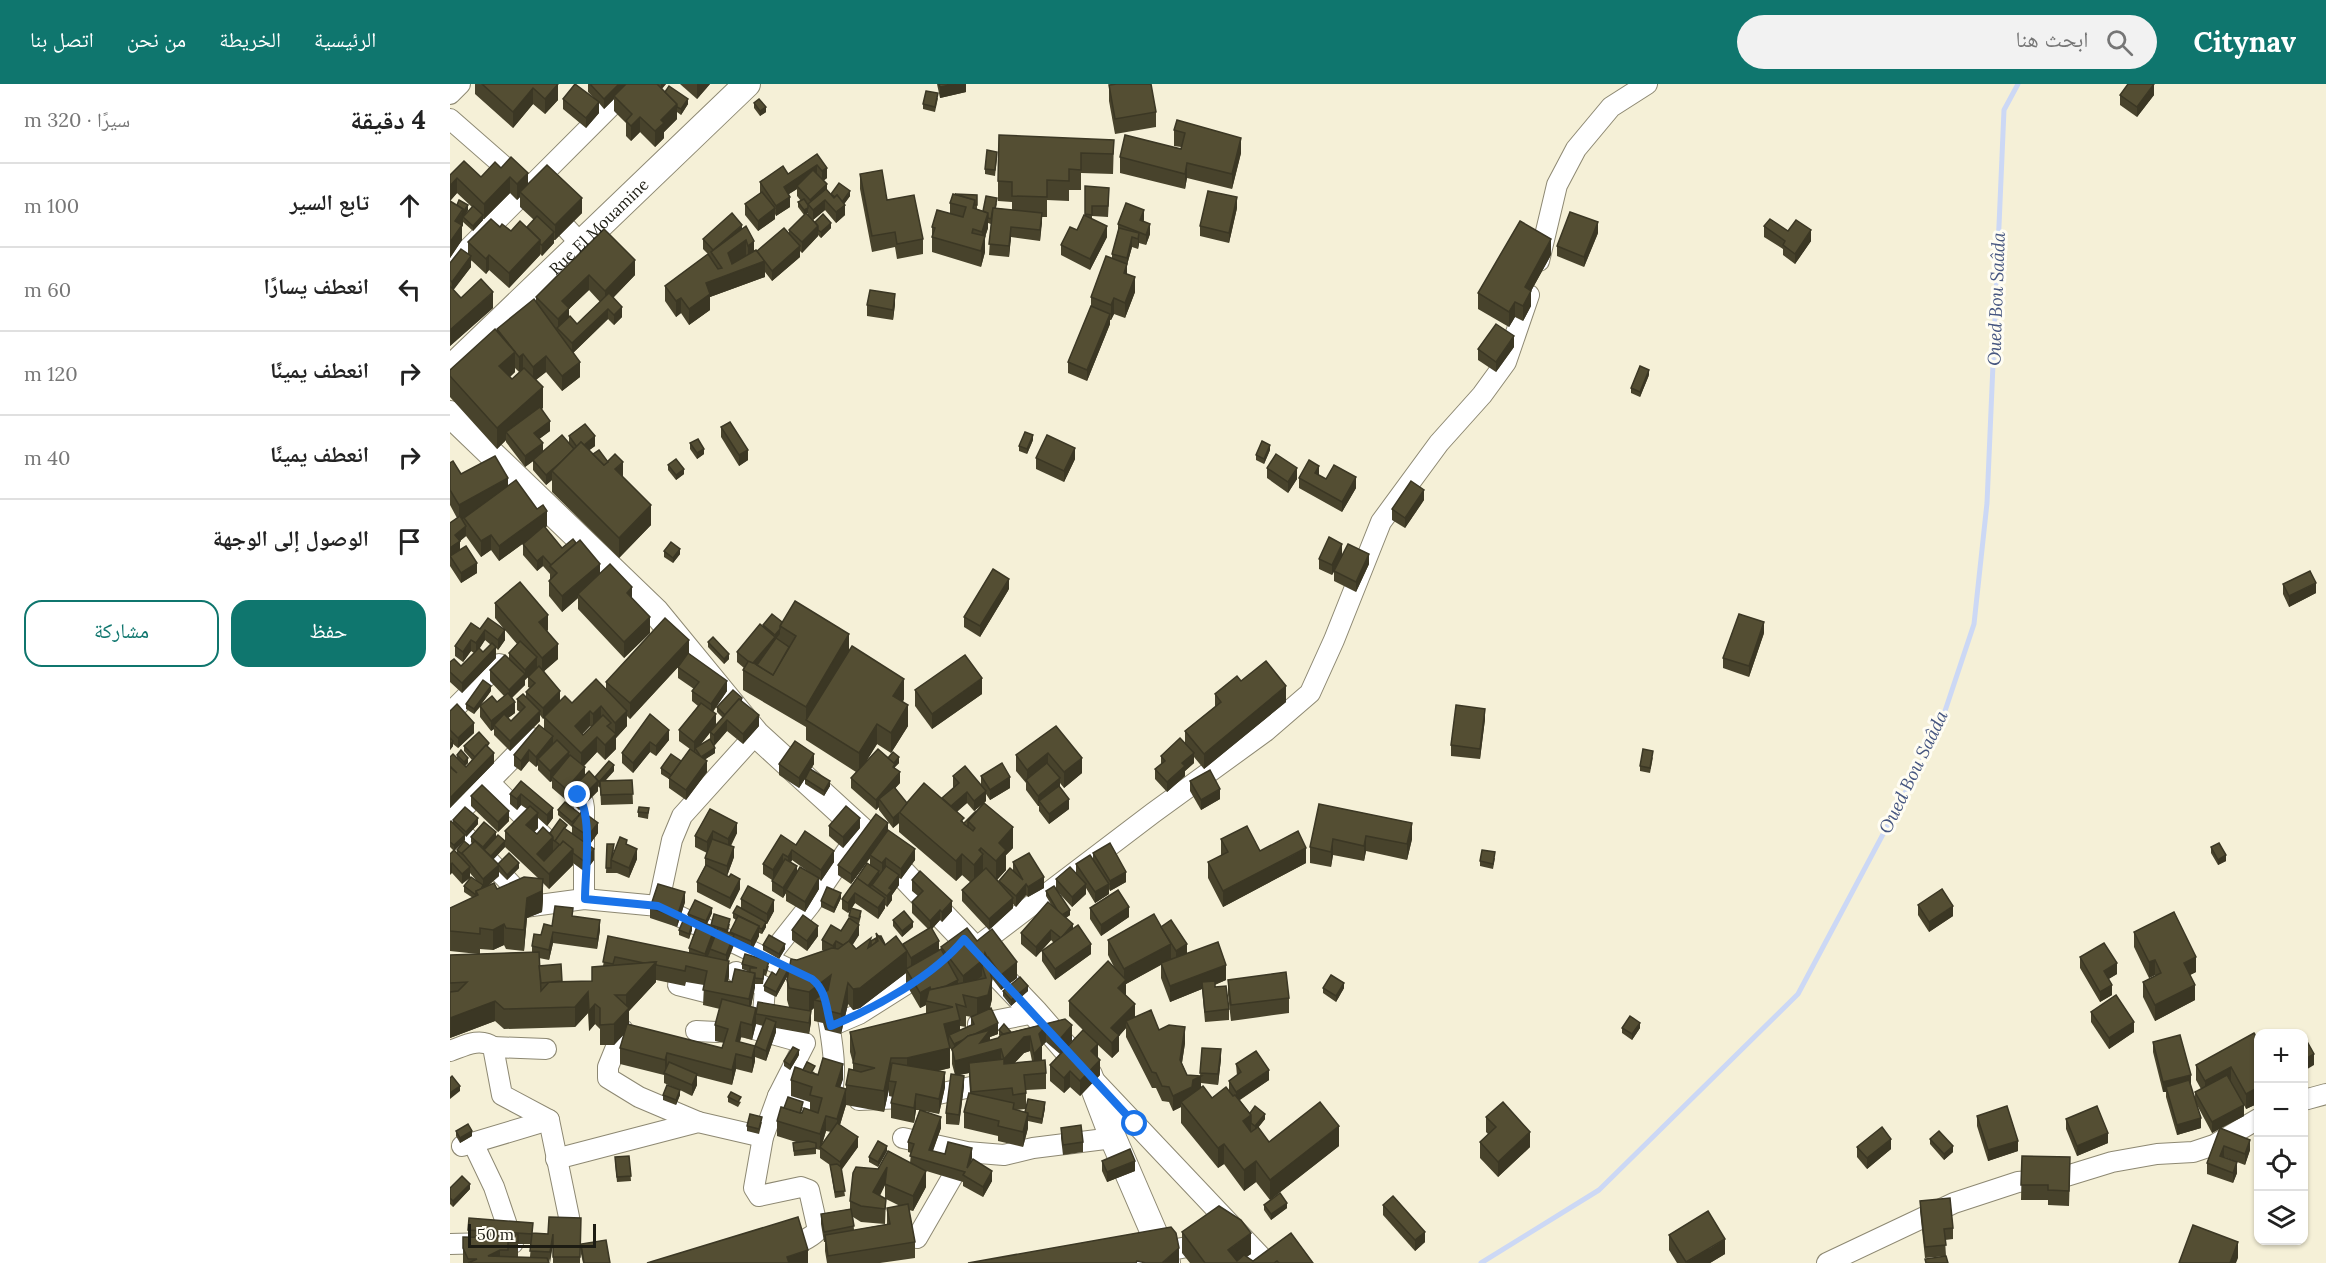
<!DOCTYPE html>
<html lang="ar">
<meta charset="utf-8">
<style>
body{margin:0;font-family:Lora,"Noto Naskh Arabic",serif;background:#f2f2f2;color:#222;direction:rtl}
.controls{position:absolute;right:18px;bottom:18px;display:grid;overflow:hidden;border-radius:12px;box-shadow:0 2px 4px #0004}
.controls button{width:54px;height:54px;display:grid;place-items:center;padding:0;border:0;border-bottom:2px solid #e0e0e0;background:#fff;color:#222;font:30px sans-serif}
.scale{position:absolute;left:18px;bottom:15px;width:128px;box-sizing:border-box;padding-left:6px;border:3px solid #1d1c13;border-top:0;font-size:16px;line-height:21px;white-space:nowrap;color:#1d1c13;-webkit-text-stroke:4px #fffdf3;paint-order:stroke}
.stop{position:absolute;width:18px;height:18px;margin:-14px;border:4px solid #1a73e8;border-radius:50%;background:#fff}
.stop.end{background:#1a73e8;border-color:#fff;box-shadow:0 2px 6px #0008}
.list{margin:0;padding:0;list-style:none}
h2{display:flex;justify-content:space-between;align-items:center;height:78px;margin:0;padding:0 24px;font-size:26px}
h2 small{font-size:20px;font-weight:400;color:#767676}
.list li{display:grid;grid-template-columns:39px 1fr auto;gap:18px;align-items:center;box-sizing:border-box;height:84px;padding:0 24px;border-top:2px solid #e0e0e0}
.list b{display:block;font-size:22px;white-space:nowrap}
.list em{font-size:20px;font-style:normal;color:#767676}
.actions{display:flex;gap:12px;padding:18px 24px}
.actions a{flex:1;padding:14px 0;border:2px solid #0f766e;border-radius:18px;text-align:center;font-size:21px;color:#0f766e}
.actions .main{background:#0f766e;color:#fff}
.icon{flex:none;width:33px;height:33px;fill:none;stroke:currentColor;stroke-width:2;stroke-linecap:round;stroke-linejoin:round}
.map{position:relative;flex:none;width:1876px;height:1179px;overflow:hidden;direction:ltr}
header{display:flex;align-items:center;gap:36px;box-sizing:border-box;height:84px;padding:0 30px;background:#0f766e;color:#fff}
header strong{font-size:28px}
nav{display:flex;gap:33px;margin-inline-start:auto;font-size:21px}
.search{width:420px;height:54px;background:#f2f2f2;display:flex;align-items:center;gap:15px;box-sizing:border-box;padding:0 21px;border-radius:33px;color:#767676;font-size:22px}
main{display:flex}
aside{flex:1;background:#fff}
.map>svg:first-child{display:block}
</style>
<header>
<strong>Citynav</strong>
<div class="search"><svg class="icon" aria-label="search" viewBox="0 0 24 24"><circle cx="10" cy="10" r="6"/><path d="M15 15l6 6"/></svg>ابحث هنا</div>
<nav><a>الرئيسية</a><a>الخريطة</a><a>من نحن</a><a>اتصل بنا</a></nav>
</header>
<main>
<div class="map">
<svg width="1876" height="1179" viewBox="0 0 1876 1179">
<rect width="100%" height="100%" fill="#f5f0d7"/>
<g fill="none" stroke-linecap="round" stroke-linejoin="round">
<polyline stroke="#ccd8f5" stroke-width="5" points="1031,1179 1149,1106 1348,910 1489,645 1524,540 1537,419 1554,26 1568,0"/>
<g stroke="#8d8872" stroke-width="22">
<g id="minor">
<polyline points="0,10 10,0"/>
<polyline points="0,35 72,98"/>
<polyline points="99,125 130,159"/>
<polyline points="1089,177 1107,101 1126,65 1161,23 1197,0"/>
<polyline points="0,183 183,0"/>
<polyline points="0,629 49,580"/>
<polyline points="39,698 108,767"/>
<polyline points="119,701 133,718 134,724 134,815"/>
<polyline points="1,737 79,819"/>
<polyline points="0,738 82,654"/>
<polyline points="208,822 222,756 232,732 306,650"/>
<polyline points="67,824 134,815 208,822 353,892"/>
<polyline points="524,865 703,729 816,647 860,609 884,556 931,438 989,359 1032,311 1056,278 1079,211"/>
<polyline points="318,874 360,821 411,746"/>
<polyline points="286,888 315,903 312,945"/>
<polyline points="228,901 279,914"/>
<polyline points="528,940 585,929"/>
<polyline points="381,942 409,930 477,887"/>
<polyline points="173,946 158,983 158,994 189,1013 248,1038"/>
<polyline points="246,947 267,948 293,942 355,959 328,1012"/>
<polyline points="43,963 96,965"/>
<path d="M0 967C14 962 30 953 43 963L52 1011 99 1036 119 1133"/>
<polyline points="643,995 817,1179"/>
<polyline points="409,1016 474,1013 535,1000 534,991"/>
<polyline points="1854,1016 1876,1010"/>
<polyline points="453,1054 517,1068 554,1071 583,1064 663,1054"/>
<polyline points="23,1059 44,1103 63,1159"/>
<polyline points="12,1062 99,1036"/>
<polyline points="106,1075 248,1038 313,1053"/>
<polyline points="467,1154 515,1071"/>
<polyline points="0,1160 39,1159"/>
<path d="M282 1179C305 1172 354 1163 368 1146L359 1106 351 1103 309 1112 304 1104 313 1053 328 1012 365 1032 373 1033C392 999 382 958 376 922"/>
<polyline points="650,1179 759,1159"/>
<polyline points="1377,1179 1504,1119 1568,1098 1610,1094 1662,1078 1707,1070 1743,1068 1764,1061 1808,1035"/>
</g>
</g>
<g stroke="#8d8872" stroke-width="28">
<g id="major">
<path id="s1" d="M0 285 297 0"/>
<polyline points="0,330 205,527 306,650 411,746 585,929 639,991 663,1054 717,1179"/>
</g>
</g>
<use href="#minor" stroke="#fff" stroke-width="20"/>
<use href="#major" stroke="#fff" stroke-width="26"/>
</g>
<g fill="#48432c" fill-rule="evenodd">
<polygon points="25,0 107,0 108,16 95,30 83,20 63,44 25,10"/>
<polygon points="138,0 175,0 175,1 176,0 216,0 212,5 215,8 238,20 231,31 227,28 227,35 214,48 214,54 205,63 190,48 181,57 176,52 176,39 164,27 164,15 154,25 149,19 149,29 136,44 113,25 113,15 144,14 138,8"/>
<polygon points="230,0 260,0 247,15"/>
<polygon points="487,0 516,0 516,8 490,14"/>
<polygon points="659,1 706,28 706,43 665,50 659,17"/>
<polygon points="1670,11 1704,11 1687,33 1670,21"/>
<polygon points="488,14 485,28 473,25 473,20"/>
<polygon points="304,19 316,28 310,32 304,24"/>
<polygon points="724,46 791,54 791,69 782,105 737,94 735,105 670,89 670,73 731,65 731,63 724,62"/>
<polygon points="664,56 663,90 631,89 631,106 619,106 619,117 597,116 597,133 592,133 590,157 561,153 559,173 539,171 541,140 538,139 538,144 535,153 535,168 531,183 482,168 482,143 500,130 500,119 505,111 527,111 527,125 533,127 547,119 546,124 562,126 562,118 548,117 548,97"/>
<polygon points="367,70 377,94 374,96 377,106 381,111 400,112 394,120 395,131 386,139 375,126 363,136 358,131 358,129 356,130 365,138 381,144 371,154 368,151 368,152 352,169 350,167 350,173 322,197 315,188 315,193 260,213 260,226 239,241 231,229 226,233 215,217 215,202 258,170 253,165 253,155 292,145 304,167 307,167 339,150 339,146 354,131 348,123 348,118 351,117 347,112 347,105 339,110 340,123 326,132 325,130 325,135 308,147 295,131 295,120 310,109 310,98 338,90"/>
<polygon points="547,73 545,92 535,90 535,85"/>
<path d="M51 84 78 100 132 129 105 156H104V159L92 172 90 170V171L59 204 39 186 36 190 21 176V183L3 206 11 214 43 224 0 262V179L18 170V158L50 143 61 147 77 143 84 136 70 123V113L67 116 60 109 34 135H33V136L23 147 13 138V133V141L12 143V156L0 174V91L31 93ZM7 109 22 123 14 133 18 126 7 121 0 117Z"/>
<polygon points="410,90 437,116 473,155 473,170 447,175 445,163 422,168 410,105"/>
<polygon points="635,102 659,114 658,133 642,132 642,135 657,153 640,186 611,171 611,161 627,146 635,131"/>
<polygon points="787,124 779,159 750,152 750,142"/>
<polygon points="694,136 693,137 700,150 696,161 689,159 688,165 682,163 677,181 677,190 685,208 675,234 664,230 661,236 660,236 660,240 637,297 618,289 618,278 641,223 641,213 662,174 662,170 668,147 668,140"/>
<polygon points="1314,142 1338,147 1361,157 1345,180 1333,171 1333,165 1314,153"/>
<path d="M154 145 185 191 163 214 172 233 164 241 158 235 123 269 130 293 112 307 96 288 86 296 93 324 91 325 100 347 89 355 93 367 119 359V352L145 362 139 366 143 370 158 378 173 393 201 441 169 474 102 408V396L96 401 83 386V377L75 383 56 358V356L47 365 0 313V286L47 247V245L86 218V213ZM139 206 150 218 127 240 119 233V225ZM65 284 69 288 73 285 62 295 60 293 65 288Z"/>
<polygon points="1148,149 1134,183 1107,172 1107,162"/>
<polygon points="1101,171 1081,207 1081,222 1073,237 1065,233 1059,243 1028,225 1028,209"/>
<polygon points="445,220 443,236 417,232 417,221"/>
<polygon points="1064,263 1046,288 1028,276 1028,265"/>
<polygon points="1199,291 1190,313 1181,309 1181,304"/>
<polygon points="271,343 298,376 289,382 271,353"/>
<polygon points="583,356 577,370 569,367 569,362"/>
<polygon points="240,359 254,370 247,375 240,365"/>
<polygon points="820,366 814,380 806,376 806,371"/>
<polygon points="586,374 625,375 614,398 586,385"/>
<polygon points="0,379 11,390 58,403 97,442 95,444 112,464 150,489 182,515 200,549 174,574 128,525 128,514 112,528 99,512 99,497 100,495 100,490 93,482 87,487 73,471 73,460 75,458 49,477 41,466 31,473 16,452 10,457 10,466 27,489 11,499 0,482 0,439 7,434 0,421"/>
<polygon points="218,381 234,390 226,396 218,386"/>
<polygon points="817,384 847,395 838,409 817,394"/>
<polygon points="869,391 876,395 906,404 892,428 849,404 849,394"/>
<polygon points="974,416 955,444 942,436 942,425"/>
<polygon points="214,467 230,470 223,479 214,473"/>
<polygon points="892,470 919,480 906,508 884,497 884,488 882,491 869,485 869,475"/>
<polygon points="1833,500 1866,509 1839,523 1833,510"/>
<polygon points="559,505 530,553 514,543 514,533"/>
<path d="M45 519 98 546 97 547 108 575 94 587 110 617 122 619 156 606V598L239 570 277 607 263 628 266 641 251 660 260 656V648L273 634 267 628V623L292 617 309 642 293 660 277 647 264 662 265 669 254 676 257 688 236 716 219 704V695L211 690V684L231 677 240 665 229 657V646L248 622 242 617V607L244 605 228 594V583L231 580 180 635 177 632V642L166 654V665L155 676 147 668 134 682 135 692 145 693 164 687 155 696H182L183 720 151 721 150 702 148 703V707L129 726 120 717V712L116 716 102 704V697L100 698 88 686V681L86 683 79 677 71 687 64 682V671L94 645V634L93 635 90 631V637L60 667 44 651V645L41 647 30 633V623L24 630 16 625V620L41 607 30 622 47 618 54 612 40 597V586L59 574V569L67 560 55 546V556L48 566 46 564V574L12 609 0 598V578L11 582 24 569 21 567 13 578 5 572V562L30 545H54L45 534ZM35 556 41 561 33 568 29 565ZM87 583V584L78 593V603L80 604 76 608V614L67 615V626L70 628 61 637 58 634 65 629 62 614 75 601V596ZM140 642 141 643 133 651 132 650Z"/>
<path d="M332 538 399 568 454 615 453 618 458 642 441 669 427 660 417 676 438 674 449 679 445 683V685L450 699 445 704 457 719 492 714 504 704 503 703V692L531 701V692L560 704 540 716 536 710V717L534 719 563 764 556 771V786L547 796 549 799V797L563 787V778L594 804 578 813 576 811 566 823 563 820V824L539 846 512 817V806L521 799 512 791 506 797 449 748V739L443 744 429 726V723L426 726 401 704V694L406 688 356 656V642V643L293 606V586L294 584 287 578V568L313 543V541ZM517 719 524 727 533 720 514 739 507 727Z"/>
<polygon points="1314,549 1299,593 1273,584 1273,574"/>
<polygon points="258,558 279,575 274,580 258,563"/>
<polygon points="791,597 836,618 754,685 744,673 744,679 735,687 735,692 717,708 705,695 705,685 711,681 711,672 735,660 735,647 765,623 765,610"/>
<polygon points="465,606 532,610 482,645 465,622"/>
<polygon points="0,627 24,649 8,664 3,660 3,662 0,666"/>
<polygon points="200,630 219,656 206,672 200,668 183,689 172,679 172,669"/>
<polygon points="1035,635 1030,675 1001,672 1001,661"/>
<polygon points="606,642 632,689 614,704 610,699 610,704 619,725 599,740 589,727 589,722 588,722 576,706 576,699 566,687 566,671"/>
<polygon points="14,662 39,664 44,679 0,724 0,673 7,674 7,671 18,679 15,682 16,683 22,676 14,667"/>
<polygon points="1203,673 1200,689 1190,687 1190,682"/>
<polygon points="329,680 364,680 361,685 380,702 374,712 355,700 355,695 349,704 329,691"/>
<path d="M71 697 103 734 97 742 88 734V744L84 748 87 750 117 746 122 749V743L108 731V726L148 749 139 761 144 776 135 788 123 779V781L99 805 93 799V815L92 828 77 834 74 867 56 865 54 861 43 866 30 865V870L82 868V862L91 851 102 842 123 832 150 846 147 865 103 859 99 876 89 874V882L112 898 142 897 153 882 158 852 239 869V864L248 839 238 836V830L262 829 257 840 261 842 280 840 278 848 280 849 286 836 283 834V829L291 824V815L324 827 317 840H316V843L312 850 309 849V852L301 868 284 860 278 877 279 892 278 897 282 898 300 888 292 885V880L319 882 316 892 314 891 313 900H305L301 923 306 924 339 923 337 916V896L338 891 326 913 314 907V902L326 891 339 884 347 876 374 867 372 866V856L391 847 399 835 401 826 398 829 392 825V815L420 781V774L401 800 388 791V781L438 746 465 776 451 795 449 794V801L442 811V816L437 823 435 821V824L428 835 405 819 402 824 411 832 409 840V851L402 861 406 865 426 854V849L435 861 453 862V860L478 845 462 829V818L468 812 462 807V796L502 827 492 838 490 836 482 845 489 866H491V863L527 857 567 894 551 906 541 893 542 915 540 924 548 950 540 953V956L548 954 550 952 549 951V946L561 948 615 935 622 957 610 970 596 958 592 962V976L596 989V1005L576 1006V1025L595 1024 592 1040 578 1037V1044L573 1063 548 1057V1052L514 1044V1028L520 1009 519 989 508 991 514 1002 509 1041 496 1040V1029L505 991 502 980V967L499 962V959L500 984 488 987 495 1003 489 1030 474 1027 491 1044 483 1067 495 1070 522 1074 521 1077 542 1097 533 1113 513 1102V1098L473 1086 476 1103 463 1127 459 1126 465 1158V1174L430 1179H377L375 1167V1158H374L371 1140V1130L400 1125V1117L428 1085 460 1079 461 1069 458 1068V1058L470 1026H466L464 1039 441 1034V1019L443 1013 439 1012V1005L434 1028 396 1021 390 1041 408 1063 391 1086 395 1112 385 1114 380 1081 370 1074V1066L366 1065V1070L344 1072 343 1059 346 1058 327 1052V1037L334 1024 353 1023 351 1029H352L360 1026V1018L341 1012V996L353 986 365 988 364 989 393 995 390 1003 396 1005V1001L403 986V979L400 968V948L476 930V921L470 924 456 900V889L410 924 403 926 398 920 391 950 375 946 373 939 364 937V924L360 927 361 938 359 950 326 944V948L316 977 305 973V962L313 942 306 940 302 956 291 953 290 958 305 977 302 989 286 985 282 1001 247 992V1001L242 1012 230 1006V1011L226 1021 213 1016V1011L227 1005 214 999V991L170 980V964L174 950 164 961H150V945L145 940 139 947 138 929 125 943 54 945 45 937 0 954V871L28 870 0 867V824L23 814 14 808V802L26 796 20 789 12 800 2 789 0 770 7 769V766L20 762 22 760 21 758V753H46L55 763 43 775 48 780 69 784 57 796 49 788V792L39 801 47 805 89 795 55 763V747L77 725 71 721 67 726 60 720V710ZM206 896 235 902 236 898 254 901 253 921 270 925 265 941V957L274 959 272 964 179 941V927L206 898ZM516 932 522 933H521V941L510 946V942L516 943ZM580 967 582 977 564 979 574 969ZM576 1025 575 1028 565 1026ZM376 1047 381 1048 372 1061ZM435 1101V1115L430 1112ZM436 1115 450 1122 437 1124V1140L404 1146 403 1133 411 1138 435 1140Z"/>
<polygon points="740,697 770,715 751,726 740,707"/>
<polygon points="21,712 59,737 48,748 21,722"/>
<polygon points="869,720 962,755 957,776 916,767 914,777 883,771 881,783 860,779 860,763"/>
<polygon points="199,724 198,735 188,733 188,728"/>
<polygon points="260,725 287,749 281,762 284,773 277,792 290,805 280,825 247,808 247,798 255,782 255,774 257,769 245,763 245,752"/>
<polygon points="3,736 28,740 16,753 15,751 15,756 4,767 0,763 0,738 3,739"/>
<polygon points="379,742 410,744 393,764 379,752"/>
<polygon points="771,755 856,779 773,823 758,794 758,778 771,772"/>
<polygon points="157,760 164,766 163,770 177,760 187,775 179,794 167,789 156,789"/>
<path d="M346 761 384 778 371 797 369 795V805L355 828 336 817V809L333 814 322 807V796L313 790V780ZM342 776 363 791 347 789 341 778Z"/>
<polygon points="1761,763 1776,777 1768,781 1761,769"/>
<polygon points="643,769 676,798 660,807 659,805 659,810 645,819 636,804 636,810 622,823 608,808 620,831 616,834 623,845 641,870 605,896 592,877 592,867 604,859 601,856 586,873 571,860 571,849 602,822 596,812 596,807 606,805 606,795 626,790 626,780 643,777"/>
<polygon points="1045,774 1043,785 1030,782 1030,777"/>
<polygon points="391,814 384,829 371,823 371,817"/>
<polygon points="235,818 227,843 200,834 200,824"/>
<polygon points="1468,821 1503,832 1479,848 1468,831"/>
<polygon points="640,824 679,833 651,852 640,835"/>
<polygon points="443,836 463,843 452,853 443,842"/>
<polygon points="711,843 737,869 776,896 765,901 765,903 779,925 779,936 755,938 752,905 720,918 711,894 711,881 676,900 675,911 685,933 735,959 732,979 737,991 750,992 752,964 771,975 768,1001 751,999 751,1003 762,1014 779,1007 779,997 787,992 786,980 819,996 790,1016 800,1029 815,1035 808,1044 819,1058 889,1062 820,1116 806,1098 794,1107 774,1080 768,1084 731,1039 731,1023 723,1027 719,1018 712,1017 706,1004 702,1004 676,953 676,944 669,952 669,967 662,974 648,961 648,974 650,991 630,1012 620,1003 614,1009 600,997 600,981 633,946 619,932 619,917 665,885 658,871 658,856"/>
<polygon points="229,846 242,846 239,855 229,851"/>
<polygon points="342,846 368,852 357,867 342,856"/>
<polygon points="1684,848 1746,888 1740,891 1745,916 1705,937 1693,913 1693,898 1705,892 1705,891 1699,894 1684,863"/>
<polygon points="313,861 335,865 329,875 313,866"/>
<polygon points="1630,873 1667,890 1658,895 1662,911 1650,918 1630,884"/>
<polygon points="778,896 839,914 839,929 781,937 778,911"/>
<polygon points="873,904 894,904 886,918 873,909"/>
<polygon points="553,907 578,907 561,922 553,912"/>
<polygon points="1641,928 1684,948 1659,965 1641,938"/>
<polygon points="1172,944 1190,944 1182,956 1172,949"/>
<polygon points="1809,957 1809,1019 1796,1025 1794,1021 1794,1032 1770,1044 1800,1066 1795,1081 1774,1073 1787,1089 1783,1099 1757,1090 1757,1079 1770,1044 1762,1049 1747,1021 1751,1044 1727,1051 1716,1013 1716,1008 1713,1008 1703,968 1703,958 1741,1002 1745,1017 1745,1008 1751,1005 1746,996 1746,981"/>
<polygon points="349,971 340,986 334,982 334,977"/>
<polygon points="278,1013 291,1018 288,1023 278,1018"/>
<polygon points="1527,1032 1568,1067 1538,1077 1527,1042"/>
<polygon points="1036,1033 1080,1063 1048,1093 1030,1074 1030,1058 1038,1050 1036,1048"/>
<polygon points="1616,1035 1658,1059 1627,1072 1616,1045"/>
<polygon points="312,1038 309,1050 297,1047 297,1042"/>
<polygon points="611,1044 633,1058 633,1068 613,1071 611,1054"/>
<polygon points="6,1047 22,1052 10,1059 6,1052"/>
<polygon points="1480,1055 1503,1068 1494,1076 1480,1060"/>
<polygon points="1407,1063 1441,1065 1417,1085 1407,1073"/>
<polygon points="437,1067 428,1083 419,1078 419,1073"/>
<polygon points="179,1072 181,1097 167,1098 165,1078"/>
<polygon points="1572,1072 1620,1089 1619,1122 1598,1121 1598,1116 1571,1116"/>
<polygon points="652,1077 685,1087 657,1098 652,1087"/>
<polygon points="0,1104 20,1105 3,1123 0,1120"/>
<polygon points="1470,1117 1503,1144 1503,1155 1495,1156 1496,1172 1475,1174 1470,1127"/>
<polygon points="814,1121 837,1124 821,1136 814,1126"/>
<polygon points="933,1121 975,1158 965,1167 933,1131"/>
<path d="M131 1134 130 1179H103V1161L99 1179H13V1153L18 1154V1146L98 1150ZM68 1160H81L80 1173H68Z"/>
<polygon points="732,1148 801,1170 796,1173 803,1177 841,1149 863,1179 740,1179 732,1169"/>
<polygon points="1219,1151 1275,1170 1260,1179 1227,1179 1219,1166"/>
<polygon points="131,1160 160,1179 133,1179 131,1170"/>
</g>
<g fill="#3b3724">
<polygon points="108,0 108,16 95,30 95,15"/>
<polygon points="169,0 175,0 175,5 164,12 164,15 154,25 154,15"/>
<polygon points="211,0 216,0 211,5"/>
<polygon points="247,0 260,0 247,15"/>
<polygon points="505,0 516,0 516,8 490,14 490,3"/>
<polygon points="1704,0 1704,11 1687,33 1687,23"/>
<polygon points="83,4 83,20 63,44 63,28"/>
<polygon points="238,15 238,20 231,31 231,25"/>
<polygon points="149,18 149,29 136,44 136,34"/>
<polygon points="227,20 227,35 214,48 214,54 205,63 205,47 211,36"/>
<polygon points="316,23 316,28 310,32 310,27"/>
<polygon points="190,33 190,48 181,57 181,42"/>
<polygon points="791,54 791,69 782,105 782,90"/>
<polygon points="737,79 737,94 735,105 735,90"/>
<polygon points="367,81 367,91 347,102 347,105 334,113 334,103"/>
<polygon points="377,84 377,94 372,98 372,87"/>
<polygon points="78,89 78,105 70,108 70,113 67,116 67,100"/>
<polygon points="60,93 60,109 34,135 34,120"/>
<polygon points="7,94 7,109 0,117 0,102"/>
<polygon points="377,100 377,110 360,123 360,116"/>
<polygon points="400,107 400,112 392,123 395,121 395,131 386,139 386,128"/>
<polygon points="340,113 340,123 326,132 326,122"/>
<polygon points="787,113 787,124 779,159 779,149"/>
<polygon points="132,114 132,129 105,156 105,141"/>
<polygon points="375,116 375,126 363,136 363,126"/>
<polygon points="18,121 18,126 13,134 13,141 12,143 12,156 0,174 0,158 5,137"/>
<polygon points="325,124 325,135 308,147 308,137"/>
<polygon points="358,124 358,129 354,132 354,126"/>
<polygon points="694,126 694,136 690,146 690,136"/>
<polygon points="538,129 538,144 535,153 535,168 531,183 532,148"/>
<polygon points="592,129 592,139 590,157 590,146"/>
<polygon points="33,131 33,136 23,147 23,142"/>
<polygon points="1148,138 1148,149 1134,183 1134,173"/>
<polygon points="381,139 381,144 371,154 371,148"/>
<polygon points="700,140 700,150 696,161 696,151"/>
<polygon points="292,141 292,151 263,166"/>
<polygon points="368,142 368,152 352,169 352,158"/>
<polygon points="657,142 657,153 640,186 640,175"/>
<polygon points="561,143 561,153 559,173 559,162"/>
<polygon points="1361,146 1361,157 1345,180 1345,170"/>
<polygon points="104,148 104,159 92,172 92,161"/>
<polygon points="689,149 689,160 688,165 688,155"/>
<polygon points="682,153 682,163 677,181 677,196 674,189 677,182 677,174"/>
<polygon points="1101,155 1101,171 1080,209 1081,207 1081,222 1073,237 1073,222 1075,203"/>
<polygon points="90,156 90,171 59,204 59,189"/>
<polygon points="296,156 296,172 278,185 278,169"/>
<polygon points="304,157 304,172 298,177 298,162"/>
<polygon points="350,162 350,173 322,197 322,187"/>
<polygon points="39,171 39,186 36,190 36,175"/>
<polygon points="21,172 21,183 2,208 2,198"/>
<polygon points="185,176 185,191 155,222 155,207"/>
<polygon points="315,177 315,193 260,213 260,226 239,241 239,225 256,199"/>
<polygon points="139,191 139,206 119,225 119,239 108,245 108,235 112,217"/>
<polygon points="685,193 685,208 675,234 675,219"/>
<polygon points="43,208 43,224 0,262 0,246"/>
<polygon points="445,210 445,220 443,236 443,226"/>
<polygon points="231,214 231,229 226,233 226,217"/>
<polygon points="664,214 664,230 661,236 661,221"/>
<polygon points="1065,218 1065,233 1059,243 1059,228"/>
<polygon points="172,223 172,233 164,241 164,231"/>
<polygon points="158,225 158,235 122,270 122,259"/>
<polygon points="660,230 660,240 637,297 637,286"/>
<polygon points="1064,252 1064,263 1046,288 1046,278"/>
<polygon points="65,268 65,288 49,302 49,282"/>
<polygon points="73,270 73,285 69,288 69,273"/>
<polygon points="96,272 96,288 83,298 83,283"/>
<polygon points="130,278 130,293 112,307 112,292"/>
<polygon points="1199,286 1199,291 1190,313 1190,308"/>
<polygon points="93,303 93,324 60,353 56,348 56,356 47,365 47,344"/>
<polygon points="100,337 100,347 84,359 84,349"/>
<polygon points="583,351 583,356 577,370 577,365"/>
<polygon points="145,352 145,362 128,375 128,365"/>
<polygon points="93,359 93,370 75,383 75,372"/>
<polygon points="820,361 820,366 814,380 814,375"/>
<polygon points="625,364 625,375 614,398 614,387"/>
<polygon points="254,365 254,370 247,375 247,369"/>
<polygon points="125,366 102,387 102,396 96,401 96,391"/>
<polygon points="298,366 298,376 289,382 289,371"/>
<polygon points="173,378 173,398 165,385"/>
<polygon points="869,382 869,392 865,389"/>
<polygon points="847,384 847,395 838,409 838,398"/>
<polygon points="234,385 234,390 226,396 226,391"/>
<polygon points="906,393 906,404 892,428 892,418"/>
<polygon points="58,394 58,410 9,437 9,421"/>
<polygon points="974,406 974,416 955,444 955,434"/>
<polygon points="201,421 201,441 169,474 169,454"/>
<polygon points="97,427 97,442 49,477 49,462"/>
<polygon points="16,442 16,452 10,457 10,468 0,472 0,475 0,464 5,451"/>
<polygon points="41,451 41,466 31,473 31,457"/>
<polygon points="892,460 892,470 882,491 882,481"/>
<polygon points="230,465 230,470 223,479 223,474"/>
<polygon points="919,470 919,480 906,508 906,498"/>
<polygon points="93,472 93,482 87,487 87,477"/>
<polygon points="27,479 27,489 11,499 11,489"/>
<polygon points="150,480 150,495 128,510 128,514 112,528 112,512"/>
<polygon points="559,495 559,505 530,553 530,542"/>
<polygon points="1866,499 1866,509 1839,523 1839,512"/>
<polygon points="182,503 182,519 177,509"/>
<polygon points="98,531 98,546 89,553 89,538"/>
<polygon points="200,533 200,549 174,574 174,558"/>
<polygon points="1314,538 1314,549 1299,593 1299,582"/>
<polygon points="330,545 330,550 325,556 325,551"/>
<polygon points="35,546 35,556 26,570 26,559"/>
<polygon points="55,546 55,556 48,566 48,556"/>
<polygon points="399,550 399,570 356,636 356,643 356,623"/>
<polygon points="325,553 325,563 302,590 302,580"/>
<polygon points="21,556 21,567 13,578 13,568"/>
<polygon points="239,556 239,571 180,635 180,619"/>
<polygon points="108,560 108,575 92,589 92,574"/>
<polygon points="46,563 46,574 12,609 12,599"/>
<polygon points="279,570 279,575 274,580 274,575"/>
<polygon points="87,573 87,584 75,596 75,601 59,616 59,606 75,591 75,586"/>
<polygon points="532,594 532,610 482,645 482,630"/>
<polygon points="454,595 454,615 443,632 443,612"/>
<polygon points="277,597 277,607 261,630 261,620"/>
<polygon points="41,602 41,607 24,630 24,625"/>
<polygon points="836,602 836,618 754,685 754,670"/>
<polygon points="110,607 110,617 93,635 93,624"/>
<polygon points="292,614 292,620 277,636 277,647 264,662 264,651"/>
<polygon points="65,618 65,629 46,643 44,641 44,645 41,647 41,637"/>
<polygon points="458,621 458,642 441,669 441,649"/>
<polygon points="151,622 151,638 143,645 143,630"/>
<polygon points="1035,625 1035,635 1030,675 1030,665"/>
<polygon points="90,627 90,637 60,667 60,657"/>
<polygon points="140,627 140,642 125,658 125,642"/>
<polygon points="177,627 177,642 166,654 166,665 155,676 155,661 165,651 165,639"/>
<polygon points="266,630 266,641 247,665 245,664 245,667 244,669 244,658"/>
<polygon points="309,631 309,642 293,660 293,650"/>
<polygon points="24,639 24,649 8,664 8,654"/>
<polygon points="427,640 427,660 409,689 409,669"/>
<polygon points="219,646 219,656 206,672 206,662"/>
<polygon points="103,652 103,662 88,675 88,681 86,683 86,673"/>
<polygon points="147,653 147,668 131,685 131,669"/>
<polygon points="3,657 3,662 0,666 0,661"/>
<polygon points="200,658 200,668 183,689 183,679"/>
<polygon points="265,664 265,669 251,678 251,673"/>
<polygon points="79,666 79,677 71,687 71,677"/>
<polygon points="119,668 119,679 102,693 102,697 100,698 100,687"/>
<polygon points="44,669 44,679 0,724 0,714"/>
<polygon points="598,669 598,684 577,698 577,686"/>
<polygon points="744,669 744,679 735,687 735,692 717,708 717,698 732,679"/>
<polygon points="364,670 364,680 349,704 349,694"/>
<polygon points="449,673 449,679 445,683 445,690 442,681"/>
<polygon points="18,674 18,679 14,683 14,678"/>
<polygon points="632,674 632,689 614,704 614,688"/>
<polygon points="257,677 257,688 236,716 236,706"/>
<polygon points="164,681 164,687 149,704 149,698"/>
<polygon points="135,683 135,693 120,707 120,712 116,716 116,705"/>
<polygon points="450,688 450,699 432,719 429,715 429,723 426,726 426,716"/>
<polygon points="560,693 560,704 540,716 540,706"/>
<polygon points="610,694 610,705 589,717 589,722 588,722 588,712"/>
<polygon points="148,697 148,707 129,726 129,716"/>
<polygon points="380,697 380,702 374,712 374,707"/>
<polygon points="770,705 770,715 751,726 751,716"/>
<polygon points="536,707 536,717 524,727 524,717"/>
<polygon points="517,708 517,719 499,735 499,724"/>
<polygon points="71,710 71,721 67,726 67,715"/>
<polygon points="619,715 619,725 599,740 599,730"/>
<polygon points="103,724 103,734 97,742 97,731"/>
<polygon points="59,727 59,737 48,748 48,738"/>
<polygon points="88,729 88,744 76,756 76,741"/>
<polygon points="449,729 449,739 443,744 443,734"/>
<polygon points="28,734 28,740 16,753 16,748"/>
<polygon points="410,734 410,744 393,764 393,753"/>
<polygon points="148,739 148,749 138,763 138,752"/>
<polygon points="287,739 287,749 278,765 278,755"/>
<polygon points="438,739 438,750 420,771 420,774 401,800 401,790"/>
<polygon points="962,739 962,755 957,776 957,760"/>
<polygon points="563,743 563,764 556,771 556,786 546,797 546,777 549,759"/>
<polygon points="263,747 263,757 257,769 257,758"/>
<polygon points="46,748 46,753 33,769 33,763"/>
<polygon points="15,751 15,756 4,767 4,761"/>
<polygon points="916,752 916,767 914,777 914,762"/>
<polygon points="103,753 103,768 91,781 87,770"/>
<polygon points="883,755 883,771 881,783 881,768"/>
<polygon points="55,757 55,763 41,778 41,772"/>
<polygon points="284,763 284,773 277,792 277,782"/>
<polygon points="531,764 531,773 533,770 533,790 524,801 524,781 529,766"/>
<polygon points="856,764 856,779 773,823 773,807"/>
<polygon points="123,765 123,781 99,805 99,790"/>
<polygon points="144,765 144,776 135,788 135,778"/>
<polygon points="187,765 187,775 179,794 179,784"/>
<polygon points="465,765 465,776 451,795 451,785"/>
<polygon points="342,766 342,776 338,783 338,773"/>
<polygon points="384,767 384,778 371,797 371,786"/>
<polygon points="333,770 333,780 323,796 323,786"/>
<polygon points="512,770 512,791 506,797 506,777"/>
<polygon points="1776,771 1776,777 1768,781 1768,776"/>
<polygon points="436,774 436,784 432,789 432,779"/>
<polygon points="2,779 2,789 0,791 0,781"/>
<polygon points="69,779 69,784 57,796 57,791"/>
<polygon points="49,781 49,792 33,806 33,795"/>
<polygon points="347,782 347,792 336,806 336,809 333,814 333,804"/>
<polygon points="20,783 20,794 12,800 12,790"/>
<polygon points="429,787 429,792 418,807 418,802"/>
<polygon points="676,788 676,798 660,807 660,797"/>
<polygon points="449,791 449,801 442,811 442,816 437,823 437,812 439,804"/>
<polygon points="594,793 594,804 578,813 578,803"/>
<polygon points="369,794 369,805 355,828 355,818"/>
<polygon points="93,795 93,815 92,828 77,834 74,867 74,846 77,814"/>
<polygon points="290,795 290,805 280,825 280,814"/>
<polygon points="576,800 576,811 566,823 566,812"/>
<polygon points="636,800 636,810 622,823 622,813"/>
<polygon points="659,800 659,810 645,819 645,808"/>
<polygon points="235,808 235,818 227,843 227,833"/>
<polygon points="391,809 391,814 384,829 384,824"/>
<polygon points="405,809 405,819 398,829 398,819"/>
<polygon points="435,814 435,824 428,835 428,824"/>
<polygon points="563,814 563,824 539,846 539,835"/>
<polygon points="324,816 324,827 317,840 317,830"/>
<polygon points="502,817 502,827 492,838 492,828"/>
<polygon points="1503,822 1503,832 1479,848 1479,838"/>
<polygon points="679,823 679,833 651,852 651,841"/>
<polygon points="262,824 262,829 256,842 256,837"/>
<polygon points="490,826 490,836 480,847 480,837"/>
<polygon points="620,826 620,831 611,837 611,832"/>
<polygon points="150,836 150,846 147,865 147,855"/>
<polygon points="316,838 316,843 312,850 312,845"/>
<polygon points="463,838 463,843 452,853 452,847"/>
<polygon points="54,840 54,861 43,866 43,846"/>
<polygon points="623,840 623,851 611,854"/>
<polygon points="242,841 242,846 239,855 239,850"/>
<polygon points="409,841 409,851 395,873 395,863"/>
<polygon points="309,842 309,852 301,868 301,857"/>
<polygon points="368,842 368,852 357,867 357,857"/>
<polygon points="265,843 265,854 255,880 255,870"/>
<polygon points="601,846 601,856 586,873 586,863"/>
<polygon points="103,848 103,859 99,876 99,866"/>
<polygon points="284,851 284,861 276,881 276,871"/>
<polygon points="386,857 386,867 383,873 383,862"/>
<polygon points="489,857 489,867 461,884 461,874"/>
<polygon points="335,860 335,865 329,875 329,870"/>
<polygon points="641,860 641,870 605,896 605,885"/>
<polygon points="721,860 721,875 676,900 676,911 668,919 668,904 674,897 674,885"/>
<polygon points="737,860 737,871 726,878 726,867"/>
<polygon points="457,867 457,887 456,885 456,889 410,924 403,926 403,905"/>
<polygon points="538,873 538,888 532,882 532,892 514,906 513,904 513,892"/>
<polygon points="1746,873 1746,888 1734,894 1734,879"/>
<polygon points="1705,876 1705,891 1699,894 1699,878"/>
<polygon points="279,877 279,892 275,912 275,897"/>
<polygon points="206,878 206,898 179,927 179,945 164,961 164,940 176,928 176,911"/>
<polygon points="567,878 567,894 551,906 551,891"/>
<polygon points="1667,879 1667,890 1654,898 1654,887"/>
<polygon points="776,881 776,896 753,905 752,898 752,905 720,918 720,902"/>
<polygon points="339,884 339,889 326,913 326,908"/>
<polygon points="305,889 305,904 299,931 299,915"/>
<polygon points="381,891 381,911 364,916 364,924 359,929 359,908"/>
<polygon points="542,895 542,915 538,931 527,934 527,914"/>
<polygon points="508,896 508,911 483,910"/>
<polygon points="398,899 398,920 391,950 391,930"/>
<polygon points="894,899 894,904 886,918 886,912"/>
<polygon points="1662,901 1662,911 1650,918 1650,908"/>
<polygon points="1745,901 1745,916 1705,937 1705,921"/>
<polygon points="578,902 578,907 561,922 561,916"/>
<polygon points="480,903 480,918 476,917 476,921 470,924 470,909"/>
<polygon points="138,908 138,929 125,943 125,923"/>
<polygon points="45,917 45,937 0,954 0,934"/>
<polygon points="145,920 145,940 139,947 139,927"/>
<polygon points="685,920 685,936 676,937 676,944 669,952 669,967 662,974 661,944"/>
<polygon points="306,924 306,940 302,956 302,941"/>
<polygon points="361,927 361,938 359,950 359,939"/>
<polygon points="510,936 510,956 499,951 499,959 494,961 494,940"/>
<polygon points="291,938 291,953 287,970 286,957"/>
<polygon points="326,938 326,948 316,977 316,967"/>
<polygon points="1684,938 1684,948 1659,965 1659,954"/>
<polygon points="548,939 548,950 540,953 540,962 551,965 551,981 519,979 519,989 505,992 504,960"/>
<polygon points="1190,939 1190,944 1182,956 1182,950"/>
<polygon points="622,941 622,957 610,970 610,955"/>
<polygon points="596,942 596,958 592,962 592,977 584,986 584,970 589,950"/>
<polygon points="735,943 735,959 730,991 730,976"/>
<polygon points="580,952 580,967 574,969 554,991 554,975 574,953"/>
<polygon points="648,960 648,975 641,967"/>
<polygon points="305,962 305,977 302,989 302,974"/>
<polygon points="500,964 500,984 457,994 457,974"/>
<polygon points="771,965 771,975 768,1001 768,990"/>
<polygon points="349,966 349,971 340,986 340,981"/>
<polygon points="217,969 217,984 215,991 215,976"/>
<polygon points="286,970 286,985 282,1001 282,986"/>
<polygon points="1864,970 1864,981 1854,987 1854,976"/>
<polygon points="441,974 441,995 439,997 439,1005 434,1028 434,1007"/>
<polygon points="650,976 650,991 630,1012 630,997"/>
<polygon points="393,980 393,995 386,1017 386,1002"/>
<polygon points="1781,983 1781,998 1755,1013 1755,997"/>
<polygon points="819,986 819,996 786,1018 786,1008"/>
<polygon points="620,987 620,1003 614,1009 614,994"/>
<polygon points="495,988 495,1003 489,1030 489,1015"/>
<polygon points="247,990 247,1001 242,1012 242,1001"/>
<polygon points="1741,991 1741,1002 1716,1003 1716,1008 1713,1008 1713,998"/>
<polygon points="514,992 514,1002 509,1041 509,1031"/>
<polygon points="751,992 751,1008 731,1018 731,1023 723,1027 723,1012 743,996"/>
<polygon points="10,1002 10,1007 0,1015 0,1009"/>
<polygon points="1809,1003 1809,1019 1796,1025 1796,1010"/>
<polygon points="230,1006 230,1011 226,1021 226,1016"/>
<polygon points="396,1006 396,1021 387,1050 387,1035"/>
<polygon points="466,1010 466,1026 464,1039 464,1024"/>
<polygon points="595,1018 595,1024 592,1040 592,1035"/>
<polygon points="1794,1021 1794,1032 1762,1049 1762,1038"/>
<polygon points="578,1029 578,1044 573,1063 573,1048"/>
<polygon points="815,1030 815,1035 805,1047 805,1042"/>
<polygon points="801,1031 801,1051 793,1037"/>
<polygon points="376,1032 376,1047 370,1066 370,1050"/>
<polygon points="491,1033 491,1044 479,1077 479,1066"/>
<polygon points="1751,1034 1751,1044 1727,1051 1727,1041"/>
<polygon points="889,1042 889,1062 820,1116 820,1096"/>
<polygon points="22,1047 22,1052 10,1059 10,1054"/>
<polygon points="1080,1048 1080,1063 1048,1093 1048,1078"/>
<polygon points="1658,1049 1658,1059 1627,1072 1627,1062"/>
<polygon points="408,1053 408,1063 390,1088 390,1078"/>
<polygon points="1441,1055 1441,1065 1417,1085 1417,1074"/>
<polygon points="1800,1056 1800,1066 1795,1081 1795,1070"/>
<polygon points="1568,1057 1568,1067 1538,1077 1538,1066"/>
<polygon points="774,1060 774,1080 768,1084 768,1064"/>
<polygon points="437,1062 437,1067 428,1083 428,1078"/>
<polygon points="1503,1062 1503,1068 1494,1076 1494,1070"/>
<polygon points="1774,1062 1774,1073 1770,1082 1770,1072"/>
<polygon points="522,1064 522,1074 517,1095 517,1084"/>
<polygon points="685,1077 685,1087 657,1098 657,1088"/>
<polygon points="806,1077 806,1098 794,1107 794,1086"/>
<polygon points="1787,1078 1787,1089 1783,1099 1783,1089"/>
<polygon points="437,1083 435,1101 423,1123 423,1108"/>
<polygon points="476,1087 476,1103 463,1127 463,1112"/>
<polygon points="542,1087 542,1097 533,1113 533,1103"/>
<polygon points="20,1100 20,1105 3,1123 3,1117"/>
<polygon points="837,1119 837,1124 821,1136 821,1130"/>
<polygon points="975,1148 975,1158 965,1167 965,1156"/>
<polygon points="801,1149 801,1170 788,1179 778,1166"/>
<polygon points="103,1150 103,1160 100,1179 100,1168"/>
<polygon points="1275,1155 1275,1170 1260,1179 1236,1179"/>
<polygon points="1788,1158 1788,1174 1786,1179 1780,1179"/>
<polygon points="729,1164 729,1179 712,1179"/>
<polygon points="50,1166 50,1179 38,1172"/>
<polygon points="358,1166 358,1179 337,1179 337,1173"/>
</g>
<g fill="#544e33" stroke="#3b3724" stroke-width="1.5">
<polygon points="32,0 108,0 95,15 83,4 63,28"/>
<polygon points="125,0 149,18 136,34 113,15"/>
<polygon points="140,0 169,0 154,15"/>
<polygon points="176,0 207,0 227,20 211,36 214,39 205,47 190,33 181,42 176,37 182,30 164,12"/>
<polygon points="489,0 505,0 490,3"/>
<polygon points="667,0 701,0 706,28 665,35 659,1"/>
<polygon points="1678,0 1704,0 1687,23 1670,11"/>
<polygon points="219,2 238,15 231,25 227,23 227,20 215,8"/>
<polygon points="476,7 488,9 485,23 473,20"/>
<polygon points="309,15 316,23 310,27 304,19"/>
<polygon points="727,36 791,54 782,90 737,79 735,90 670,73 675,51 731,65 735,49 724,46"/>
<polygon points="549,51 664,56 663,70 631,69 631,86 619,85 619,97 597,96 597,113 562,112 562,98 548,97"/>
<polygon points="537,66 547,68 545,86 535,85"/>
<polygon points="367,70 377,84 372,87 367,81 334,103 340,113 326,122 310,98 333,82 338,90"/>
<polygon points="61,73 78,89 67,100 60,93 34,120 7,94 0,102 0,91 14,77 31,93 45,78 51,84"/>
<polygon points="97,81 132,114 105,141 70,108"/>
<polygon points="363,86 377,100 360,116 347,102"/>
<polygon points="432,86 437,116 464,111 473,155 447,160 445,148 422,152 410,90"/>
<polygon points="389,99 400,107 392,118 387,111 385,113 381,110"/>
<polygon points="635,102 659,104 658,122 642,122 642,131 635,130"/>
<polygon points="376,105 384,114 387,111 395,121 386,128 375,116 363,126 358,120"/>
<polygon points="758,107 787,113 779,149 750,142"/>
<polygon points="312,108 325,124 308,137 295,120"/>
<polygon points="503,110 525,116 523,124 538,129 532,148 523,145 522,149 535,152 531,167 482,153 485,144 482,143 487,126 513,133 516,123 500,119"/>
<polygon points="505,110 527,111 527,121 525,121 525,116"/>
<polygon points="536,112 547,114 545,124 543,124 541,135 538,134 538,129 533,127"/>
<polygon points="354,115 358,121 358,124 354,126 348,118"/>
<polygon points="9,116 18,121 13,128 13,125 7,121"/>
<polygon points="0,117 13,125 5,137 12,141 0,158"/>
<polygon points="676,119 694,126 690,136 700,140 696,151 668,140"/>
<polygon points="23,122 33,131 23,142 13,133"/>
<polygon points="543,124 592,129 590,146 561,143 559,162 539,160"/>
<polygon points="1120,128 1148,138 1134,173 1107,162"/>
<polygon points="282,129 292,141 263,166 253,155"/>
<polygon points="356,129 368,142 352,158 339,146"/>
<polygon points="373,130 381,139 371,148 368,146 368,142 365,138"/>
<polygon points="634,131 657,142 640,175 611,161 620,143 627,146"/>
<polygon points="87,132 104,148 92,161 90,160 90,156 77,143"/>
<polygon points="41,135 50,143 52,140 61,147 70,137 90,156 59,189 39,171 36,175 18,158"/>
<polygon points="1320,135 1338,147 1346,136 1361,146 1345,170 1333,161 1335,157 1314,142"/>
<polygon points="1070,137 1101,155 1075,203 1081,207 1073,222 1065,218 1059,228 1028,209"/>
<polygon points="296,142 304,157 298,162 296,156 278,169 282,180 306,166 315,177 256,199 260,210 239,225 231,214 226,217 215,202 258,170 268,185 272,184 261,168"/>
<polygon points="334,144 350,162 322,187 307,167"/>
<polygon points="669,144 689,149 688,155 682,153 677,174 662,170"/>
<polygon points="154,145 185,176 155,207 139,191 112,217 119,224 108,235 86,213"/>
<polygon points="11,165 21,172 2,198 0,196 0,179"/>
<polygon points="656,172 677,180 674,189 685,193 675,219 664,214 661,221 641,213"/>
<polygon points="31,195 43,208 0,246 0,202 11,214"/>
<polygon points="420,206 445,210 443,226 417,221"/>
<polygon points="159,209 172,223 164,231 158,225 122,259 107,244 120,232 127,240"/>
<polygon points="84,215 130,278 112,292 96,272 83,283 73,270 69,273 47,245"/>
<polygon points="641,222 660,230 637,286 618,278"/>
<polygon points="1046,240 1064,252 1046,278 1028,265"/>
<polygon points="45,245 65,268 49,282 62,295 74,284 93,303 47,344 0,292 0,286"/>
<polygon points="1190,282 1199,286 1190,308 1181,304"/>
<polygon points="90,323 100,337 84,349 93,359 75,372 56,348"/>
<polygon points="280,338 298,366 289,371 271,343"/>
<polygon points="135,340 145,352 134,361 131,358 127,363 119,352"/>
<polygon points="575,348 583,351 577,365 569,362"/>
<polygon points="112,351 124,365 112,377 96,391 83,376"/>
<polygon points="597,351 625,364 614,387 586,374"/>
<polygon points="248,355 254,365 247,369 240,359"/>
<polygon points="812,357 820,361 814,375 806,371"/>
<polygon points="131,358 154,381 165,370 173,378 165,385 201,421 169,454 102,387"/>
<polygon points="149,366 158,378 154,381 143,370"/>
<polygon points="826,370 847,384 838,398 817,384"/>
<polygon points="45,372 58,394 9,421 0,406 0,379 3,377 11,390"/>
<polygon points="226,375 234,385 226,391 218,381"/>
<polygon points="859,376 869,382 865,389 876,395 884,381 906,393 892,418 849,394"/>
<polygon points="66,396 87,425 93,421 97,427 49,462 41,451 31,457 14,434"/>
<polygon points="961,397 974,406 955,434 942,425"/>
<polygon points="10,432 16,442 5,451 10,457 0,464 0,439"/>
<polygon points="94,442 112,464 123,455 126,459 101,481 93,472 87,477 73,460"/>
<polygon points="879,453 892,460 882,481 869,475"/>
<polygon points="130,456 150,480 112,512 99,497 107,489 100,482"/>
<polygon points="221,458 230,465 223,474 214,467"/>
<polygon points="898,460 919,470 906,498 884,487"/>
<polygon points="16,462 27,479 11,489 0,472"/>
<polygon points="160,480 182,503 177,509 200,533 174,558 128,510"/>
<polygon points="543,485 559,495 530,542 514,533"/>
<polygon points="1860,487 1866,499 1839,512 1833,500"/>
<polygon points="70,498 98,531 89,538 108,560 92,574 45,519"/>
<polygon points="345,517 399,550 356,623 293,586 299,576 323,591 346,552 330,542"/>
<polygon points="322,530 332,538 330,542 330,545 325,551 313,541"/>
<polygon points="1289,530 1314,538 1299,582 1273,574"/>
<polygon points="38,534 55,546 48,556 35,546 26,559 21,556 13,568 5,562 21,539 30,545"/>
<polygon points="215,534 239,556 180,619 156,598"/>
<polygon points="310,540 325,553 303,579 298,577 287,568"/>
<polygon points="263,553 279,570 274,575 258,558"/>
<polygon points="326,554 339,563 323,591 307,581"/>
<polygon points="70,557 87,573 75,586 59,569"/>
<polygon points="42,559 46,563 12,599 0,588 0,578 4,575 11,582 29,564 33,568"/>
<polygon points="402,562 454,595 443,612 458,621 441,649 427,640 409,669 356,636"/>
<polygon points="238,569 277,597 261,620 242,607 249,598 228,583"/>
<polygon points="55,571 75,590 59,606 40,586"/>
<polygon points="515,571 532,594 482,630 465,606"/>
<polygon points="816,577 836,602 754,670 735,647 771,618 765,610 787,592 791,597"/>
<polygon points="89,582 110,607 93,624 76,608 85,599 78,593"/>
<polygon points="146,595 177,627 165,639 151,622 143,630 140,627 125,642 133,651 153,631 161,639 157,642 166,650 155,661 147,653 131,669 94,633 115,612 122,619"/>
<polygon points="33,596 41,602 24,625 16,620"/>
<polygon points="283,606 292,614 291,616 289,615 275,631 267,623"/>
<polygon points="58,609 65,618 41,637 30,622 42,612 47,618"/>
<polygon points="73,610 90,627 60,657 44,641 54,630 61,637 75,623 67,615"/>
<polygon points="289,615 309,631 293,650 277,636 264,651 260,648"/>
<polygon points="251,619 266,630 244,658 229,646"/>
<polygon points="7,620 24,639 8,654 0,646 0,627"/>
<polygon points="1006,621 1035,625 1030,665 1001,661"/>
<polygon points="200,630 219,646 206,662 200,658 183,679 172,669"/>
<polygon points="89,641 103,652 86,673 79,666 71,677 64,671"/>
<polygon points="606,642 632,674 614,688 598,669 577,686 566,671"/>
<polygon points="29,648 39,659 37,662 36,661 25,673 14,662"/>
<polygon points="0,654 3,657 0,661"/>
<polygon points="730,654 744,669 732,679 735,682 717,698 705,685 715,677 711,672"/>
<polygon points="260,655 265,664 251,673 245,664"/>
<polygon points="107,656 119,668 100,687 88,675"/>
<polygon points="345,657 364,670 349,694 329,680"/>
<polygon points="36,661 44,669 0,714 0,683 7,689 0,682 0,673 3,670 16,683"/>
<polygon points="240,665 257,677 236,706 219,694"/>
<polygon points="428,665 445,680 443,683 450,688 426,716 401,694"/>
<polygon points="1193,665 1203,667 1200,684 1190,682"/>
<polygon points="11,666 18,674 14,678 7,671"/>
<polygon points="443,668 449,673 444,679 438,674"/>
<polygon points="221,670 231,677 221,691 211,684"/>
<polygon points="120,671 135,683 116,705 102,693"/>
<polygon points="159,677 164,681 149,698 145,693"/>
<polygon points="552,679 560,693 540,706 531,692"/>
<polygon points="597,679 610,694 588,712 576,696"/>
<polygon points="515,682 536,707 524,717 517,708 501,722 492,714 509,699 503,692"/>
<polygon points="360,685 380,697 374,707 355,695"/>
<polygon points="760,686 770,705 751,716 740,697"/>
<polygon points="139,687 148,697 129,716 120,707"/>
<polygon points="182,696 183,710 151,711 150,697"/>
<polygon points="71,697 103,724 97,731 71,710 67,715 60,710"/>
<polygon points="474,699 514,734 511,737 523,747 525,744 518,737 534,719 563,743 549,759 556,766 546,777 531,764 529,766 533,770 524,781 512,770 506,777 449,728"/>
<polygon points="32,701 59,727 48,738 21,712"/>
<polygon points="609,702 619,715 599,730 589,717"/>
<polygon points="444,703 457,719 450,728 443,734 429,715"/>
<polygon points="115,718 130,730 122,738 108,726"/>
<polygon points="869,720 962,739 957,760 916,752 914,762 883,755 881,768 860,763"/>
<polygon points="80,722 88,729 76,741 87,750 93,743 103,753 87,770 94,777 113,757 123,765 99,790 55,747"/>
<polygon points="396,722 410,734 393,753 379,742"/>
<polygon points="15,723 28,734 16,748 3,736"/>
<polygon points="189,723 199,724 198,729 188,728"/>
<polygon points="260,725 287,739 278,755 263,747 257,758 245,752"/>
<polygon points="132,727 148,739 138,752 122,741"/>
<polygon points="526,727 518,737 518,743 514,740 514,739"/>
<polygon points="426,730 438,739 401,790 388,781"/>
<polygon points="110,735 117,741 105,757 103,756 103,753 100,749"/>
<polygon points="1,737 15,751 4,761 0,758 0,738"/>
<polygon points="34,738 46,748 33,763 21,753"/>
<polygon points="797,742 810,767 848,747 856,764 773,807 758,778 778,768 771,755"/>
<polygon points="114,744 144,765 135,778 123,769 123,765 113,757 110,761 105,757"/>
<polygon points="438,746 465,765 451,785 436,774 432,779 420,771"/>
<polygon points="355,747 384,767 371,786 342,766 338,773 333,770 323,786 313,780 331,751 346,761"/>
<polygon points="48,751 55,757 41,772 34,766"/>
<polygon points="170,753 177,756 176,760 187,765 179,784 161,776"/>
<polygon points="262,755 284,763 277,782 255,774"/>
<polygon points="14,757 20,762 12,769 12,770 7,766"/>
<polygon points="25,757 49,781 33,795 12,769"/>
<polygon points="660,759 676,788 660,797 643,769"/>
<polygon points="1769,759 1776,771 1768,776 1761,763"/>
<polygon points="157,760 164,760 161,776 161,784 156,784"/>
<polygon points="4,766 20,783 12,790 2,779 0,781 0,770"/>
<polygon points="1032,766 1045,768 1043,780 1030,777"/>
<polygon points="59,769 69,779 57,791 48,780"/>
<polygon points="579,769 594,793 578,803 576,800 566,812 549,797 560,784 573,796 563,778"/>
<polygon points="640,771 659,800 645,808 626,780"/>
<polygon points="335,775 347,782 333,804 322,797"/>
<polygon points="417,779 429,787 418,802 407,794"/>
<polygon points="256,781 279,793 281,790 290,795 280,814 247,798"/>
<polygon points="436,782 449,791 439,804 442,806 437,812 422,801"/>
<polygon points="350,783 369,794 355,818 336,806"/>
<polygon points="620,783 636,800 622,813 606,795"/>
<polygon points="536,784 563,814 539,835 512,806"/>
<polygon points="470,787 502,817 492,828 490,826 480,837 462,818 473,807 462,796"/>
<polygon points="21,793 33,801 31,805 26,807 26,811 14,802"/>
<polygon points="74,793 93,795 92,807 77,814 74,846 56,844 54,840 43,846 30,844 30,850 0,847 0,824 28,811 26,807 44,799 47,805"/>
<polygon points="407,794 435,814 428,824 405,809 398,819 392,815"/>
<polygon points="208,800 235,808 227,833 200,824"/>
<polygon points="298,802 324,816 317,830 291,815"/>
<polygon points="604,802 620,826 612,831 609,829 596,807"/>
<polygon points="377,803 391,809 384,824 371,817"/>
<polygon points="1492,805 1503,822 1479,838 1468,821"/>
<polygon points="668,806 679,823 651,841 640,824"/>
<polygon points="245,816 262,824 256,837 238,830"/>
<polygon points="598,818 623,840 611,854 601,846 586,863 571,849"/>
<polygon points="105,822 123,824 122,832 150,836 147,855 103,848 99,866 82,862 84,850 91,851 94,840 102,842"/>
<polygon points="287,822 316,838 312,845 309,844 309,842 283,829"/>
<polygon points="401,824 411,827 409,835 399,832"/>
<polygon points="454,827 463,838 452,847 443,836"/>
<polygon points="1724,828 1746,873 1734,879 1745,901 1705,921 1693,898 1711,889 1705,876 1699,878 1684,848"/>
<polygon points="264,830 280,835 277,846 261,841"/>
<polygon points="704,830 721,860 674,885 658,856"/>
<polygon points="353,831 368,842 357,857 342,846"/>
<polygon points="288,832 309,842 301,857 280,848"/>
<polygon points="399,834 409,841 399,857 393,861 386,857 383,862 372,856 381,841 391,847"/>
<polygon points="721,836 737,860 726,867 711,843"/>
<polygon points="233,837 242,841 239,850 229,846"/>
<polygon points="249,837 265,843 255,870 239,864"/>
<polygon points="628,841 641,860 605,885 592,867"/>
<polygon points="481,843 489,857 461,874 453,860"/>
<polygon points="268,844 284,851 276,871 260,865"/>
<polygon points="517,844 527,857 542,845 567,878 551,891 538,873 537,873 535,869 534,875 513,892 491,863"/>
<polygon points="426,849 435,861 446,852 457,867 410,904 403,905 398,899 391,930 375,926 373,918 364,916 378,906 381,891 359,908 339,904 337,896 341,875 347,876 382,864 388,865 399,857 406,865 421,854 418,864 428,857"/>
<polygon points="319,851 335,860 329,870 313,861"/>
<polygon points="158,852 279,877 275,897 282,898 285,885 305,889 299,915 253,906 257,887 236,882 235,887 206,881 206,878 194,879 165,873 163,880 153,878"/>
<polygon points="429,852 431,852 435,860"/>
<polygon points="426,854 426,858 421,862 421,857"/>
<polygon points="768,858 776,881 720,902 711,879"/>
<polygon points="1654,859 1667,879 1654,887 1662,901 1650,908 1630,873"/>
<polygon points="491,865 508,896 496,902 481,906 480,903 470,909 456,885"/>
<polygon points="89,868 91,907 99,898 142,897 142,883 206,878 176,911 165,911 179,924 164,940 150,941 150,924 145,920 139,927 138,908 125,923 54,925 45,917 0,934 0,908 8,907 17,898 0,899 0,871"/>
<polygon points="535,869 542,895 538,911 527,914 513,911 516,923 506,920 510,936 494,940 500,964 457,974 441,974 434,1007 396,1001 399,985 411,988 425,984 403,979 405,969 400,948 503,923 476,917 479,906 536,894 532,882"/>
<polygon points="295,870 319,877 316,887 314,886 313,895 305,894 305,889 300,888 300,884 307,884 292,880"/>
<polygon points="658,877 676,896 668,904 685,920 661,944 669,951 662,959 619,917"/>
<polygon points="111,880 112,897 91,899 89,882"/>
<polygon points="332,880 339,884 326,908 314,902 322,888 326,891"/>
<polygon points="836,888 839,914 781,921 778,896"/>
<polygon points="881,891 894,899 886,912 873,904"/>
<polygon points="570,893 578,902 561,916 553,907"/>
<polygon points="765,897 765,903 776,902 779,925 755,928 752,898"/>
<polygon points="1666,911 1684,938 1659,954 1641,928"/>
<polygon points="272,915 306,924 302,941 291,938 286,957 305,962 302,974 286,970 282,986 217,969 215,976 170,964 177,940 272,964 278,945 265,941"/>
<polygon points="308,918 361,927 359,939 306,930"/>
<polygon points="541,924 548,939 525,950 518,952 513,956 504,960 499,951 524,940 521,933"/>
<polygon points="701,926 709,946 719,941 735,943 730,976 737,991 751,992 743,996 742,1003 723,1012 719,1003 712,1002 706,989 702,988 676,937"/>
<polygon points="1180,932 1190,939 1182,950 1172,944"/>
<polygon points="316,934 326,938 316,967 305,962"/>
<polygon points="615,935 622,941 610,955 596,942 589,950 592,961 584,970 580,952 574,953 554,975 554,980 595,976 596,989 574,991 576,1009 563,1011 562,1004 521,1008 519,979 554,975 551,965 505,977 502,965 518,952 540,946 530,959 548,954 551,951"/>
<polygon points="554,940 561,948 553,950 549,946"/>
<polygon points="633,946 648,960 641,967 650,976 630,997 620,987 614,994 600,981"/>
<polygon points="1804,949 1809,957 1809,1003 1796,1010 1781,983 1755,997 1746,981"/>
<polygon points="1730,951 1741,991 1713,998 1703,958"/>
<polygon points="1854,952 1864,970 1854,976"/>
<polygon points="343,963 349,966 340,981 334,977"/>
<polygon points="752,964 771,965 768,990 750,989"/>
<polygon points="806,967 819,986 786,1008 779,997 791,988 786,980"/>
<polygon points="373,974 393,980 386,1002 396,1005 387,1035 376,1032 370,1050 327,1037 331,1023 352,1029 354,1024 368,1029 372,1014 360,1011 362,1003 341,996 345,983 368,991"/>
<polygon points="219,978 247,990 242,1001 214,989"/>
<polygon points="357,978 365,982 361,989 353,986"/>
<polygon points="442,979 495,988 489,1015 466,1010 464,1024 441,1019 446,998 439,997"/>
<polygon points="501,990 514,992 509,1031 496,1029"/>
<polygon points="1777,991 1794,1021 1762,1038 1745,1008"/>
<polygon points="2,992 10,1002 0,1009 0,994"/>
<polygon points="1739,996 1751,1034 1727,1041 1716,1003"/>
<polygon points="217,1001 230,1006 226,1016 213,1011"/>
<polygon points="753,1002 762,1014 776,1003 783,1012 785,1011 801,1031 793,1037 801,1048 808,1043 819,1058 870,1018 889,1042 820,1096 806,1077 794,1086 774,1060 768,1064 731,1018"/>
<polygon points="281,1008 291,1013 288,1018 278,1013"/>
<polygon points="519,1009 564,1019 563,1025 578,1029 573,1048 548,1042 549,1037 514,1028"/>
<polygon points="338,1013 353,1018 350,1029 334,1024"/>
<polygon points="578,1015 595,1018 592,1035 578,1032 578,1029 575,1028"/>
<polygon points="1053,1018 1080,1048 1048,1078 1030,1058 1046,1043 1036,1033"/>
<polygon points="805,1022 815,1030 805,1042 801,1039 801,1031 800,1029"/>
<polygon points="1557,1022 1568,1057 1538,1066 1527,1032"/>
<polygon points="1647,1022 1658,1049 1627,1062 1616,1035"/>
<polygon points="470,1026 491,1033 479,1066 495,1070 498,1058 522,1064 517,1084 523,1075 542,1087 533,1103 513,1091 515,1088 460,1072 464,1060 458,1058"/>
<polygon points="300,1030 312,1033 309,1045 297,1042"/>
<polygon points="387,1039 408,1053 390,1078 370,1063"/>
<polygon points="18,1040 22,1047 10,1054 6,1047"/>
<polygon points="631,1041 633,1058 613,1061 611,1044"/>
<polygon points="1432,1043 1441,1055 1417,1074 1407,1063"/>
<polygon points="1770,1044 1800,1056 1795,1070 1774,1062 1770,1072 1787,1078 1783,1089 1757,1079"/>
<polygon points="1489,1047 1503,1062 1494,1070 1480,1055"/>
<polygon points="358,1057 366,1059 366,1064 344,1067 343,1059"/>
<polygon points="428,1057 437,1062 428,1078 419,1073"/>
<polygon points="680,1065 685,1077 657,1088 652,1077"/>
<polygon points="438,1067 476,1087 463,1112 435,1100 437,1083 423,1108 436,1115 435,1125 411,1122 400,1117 403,1089 406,1083 428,1085"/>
<polygon points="179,1072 181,1092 167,1093 165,1073"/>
<polygon points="1572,1072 1620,1073 1619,1107 1598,1106 1598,1101 1571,1101"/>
<polygon points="387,1080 391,1083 395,1107 385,1108 380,1081"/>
<polygon points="12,1092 20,1100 3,1117 0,1114 0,1104"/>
<polygon points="830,1109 837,1119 821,1130 814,1121"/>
<polygon points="943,1112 975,1148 965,1156 933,1121"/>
<polygon points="1500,1114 1503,1144 1494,1145 1496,1161 1475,1163 1470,1117"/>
<polygon points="458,1120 465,1158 378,1172 375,1151 440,1140 437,1124"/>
<polygon points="769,1122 791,1136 801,1149 778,1166 787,1177 794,1171 803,1177 841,1149 863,1179 829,1179 827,1177 824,1179 755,1179 732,1148"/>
<polygon points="401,1125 404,1142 374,1148 371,1130"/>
<polygon points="1258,1127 1275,1155 1236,1178 1219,1151"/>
<polygon points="99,1133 131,1134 130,1173 103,1173 103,1150 100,1168 80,1167 82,1150 18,1146 19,1134 83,1139 82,1149 98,1150"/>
<polygon points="348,1133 358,1166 337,1173 339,1179 197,1179"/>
<polygon points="1743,1141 1788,1158 1780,1179 1729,1179"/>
<polygon points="721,1143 726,1149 729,1164 712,1179 696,1179 687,1177 686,1179 518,1179"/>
<polygon points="68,1150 68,1158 58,1158 58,1166 50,1166 38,1172 97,1174 99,1179 18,1179 27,1175 18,1175 13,1164 13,1153 58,1154"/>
<polygon points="156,1156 160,1179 134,1179 131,1160"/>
<polygon points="1496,1172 1498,1179 1476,1179 1475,1175"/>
</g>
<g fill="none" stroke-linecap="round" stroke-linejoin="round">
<path stroke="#1a73e8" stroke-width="8" d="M128 711C143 731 135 790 135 815L208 822 362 895C377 907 376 925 381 942 425 924 484 892 514 855L685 1040"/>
</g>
<g text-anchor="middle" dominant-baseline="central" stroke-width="6" stroke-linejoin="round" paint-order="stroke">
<g font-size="16" fill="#1d1c13" stroke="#fffdf3">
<text stroke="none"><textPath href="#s1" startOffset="206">Rue El Mouamine</textPath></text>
</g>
<g font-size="18" font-style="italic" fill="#465680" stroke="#fffdf3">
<text transform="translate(1546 215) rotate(-88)">Oued Bou Saâda</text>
<text transform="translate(1463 688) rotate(-64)">Oued Bou Saâda</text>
</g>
</g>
</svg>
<div class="controls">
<button>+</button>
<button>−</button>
<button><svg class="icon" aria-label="locate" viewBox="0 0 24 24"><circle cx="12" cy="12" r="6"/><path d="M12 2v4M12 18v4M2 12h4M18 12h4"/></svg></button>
<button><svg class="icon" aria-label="layers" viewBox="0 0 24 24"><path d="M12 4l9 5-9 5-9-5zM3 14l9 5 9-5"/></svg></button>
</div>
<div class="scale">50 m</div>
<div class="stop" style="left:685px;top:1040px"></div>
<div class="stop end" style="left:128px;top:711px"></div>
</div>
<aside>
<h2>4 دقيقة<small>سيرًا · 320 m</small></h2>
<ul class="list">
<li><svg class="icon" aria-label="ahead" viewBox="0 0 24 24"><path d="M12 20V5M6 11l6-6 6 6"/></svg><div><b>تابع السير</b></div><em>100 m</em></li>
<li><svg class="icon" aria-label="left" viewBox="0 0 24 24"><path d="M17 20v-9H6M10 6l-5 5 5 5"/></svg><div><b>انعطف يسارًا</b></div><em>60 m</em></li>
<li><svg class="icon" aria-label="right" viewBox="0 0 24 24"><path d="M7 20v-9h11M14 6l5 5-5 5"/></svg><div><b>انعطف يمينًا</b></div><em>120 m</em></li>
<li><svg class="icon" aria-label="right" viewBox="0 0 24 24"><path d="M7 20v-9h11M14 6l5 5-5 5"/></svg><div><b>انعطف يمينًا</b></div><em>40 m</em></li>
<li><svg class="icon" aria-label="arrive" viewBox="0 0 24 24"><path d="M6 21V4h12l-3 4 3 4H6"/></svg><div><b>الوصول إلى الوجهة</b></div></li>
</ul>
<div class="actions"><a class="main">حفظ</a><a>مشاركة</a></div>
</aside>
</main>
